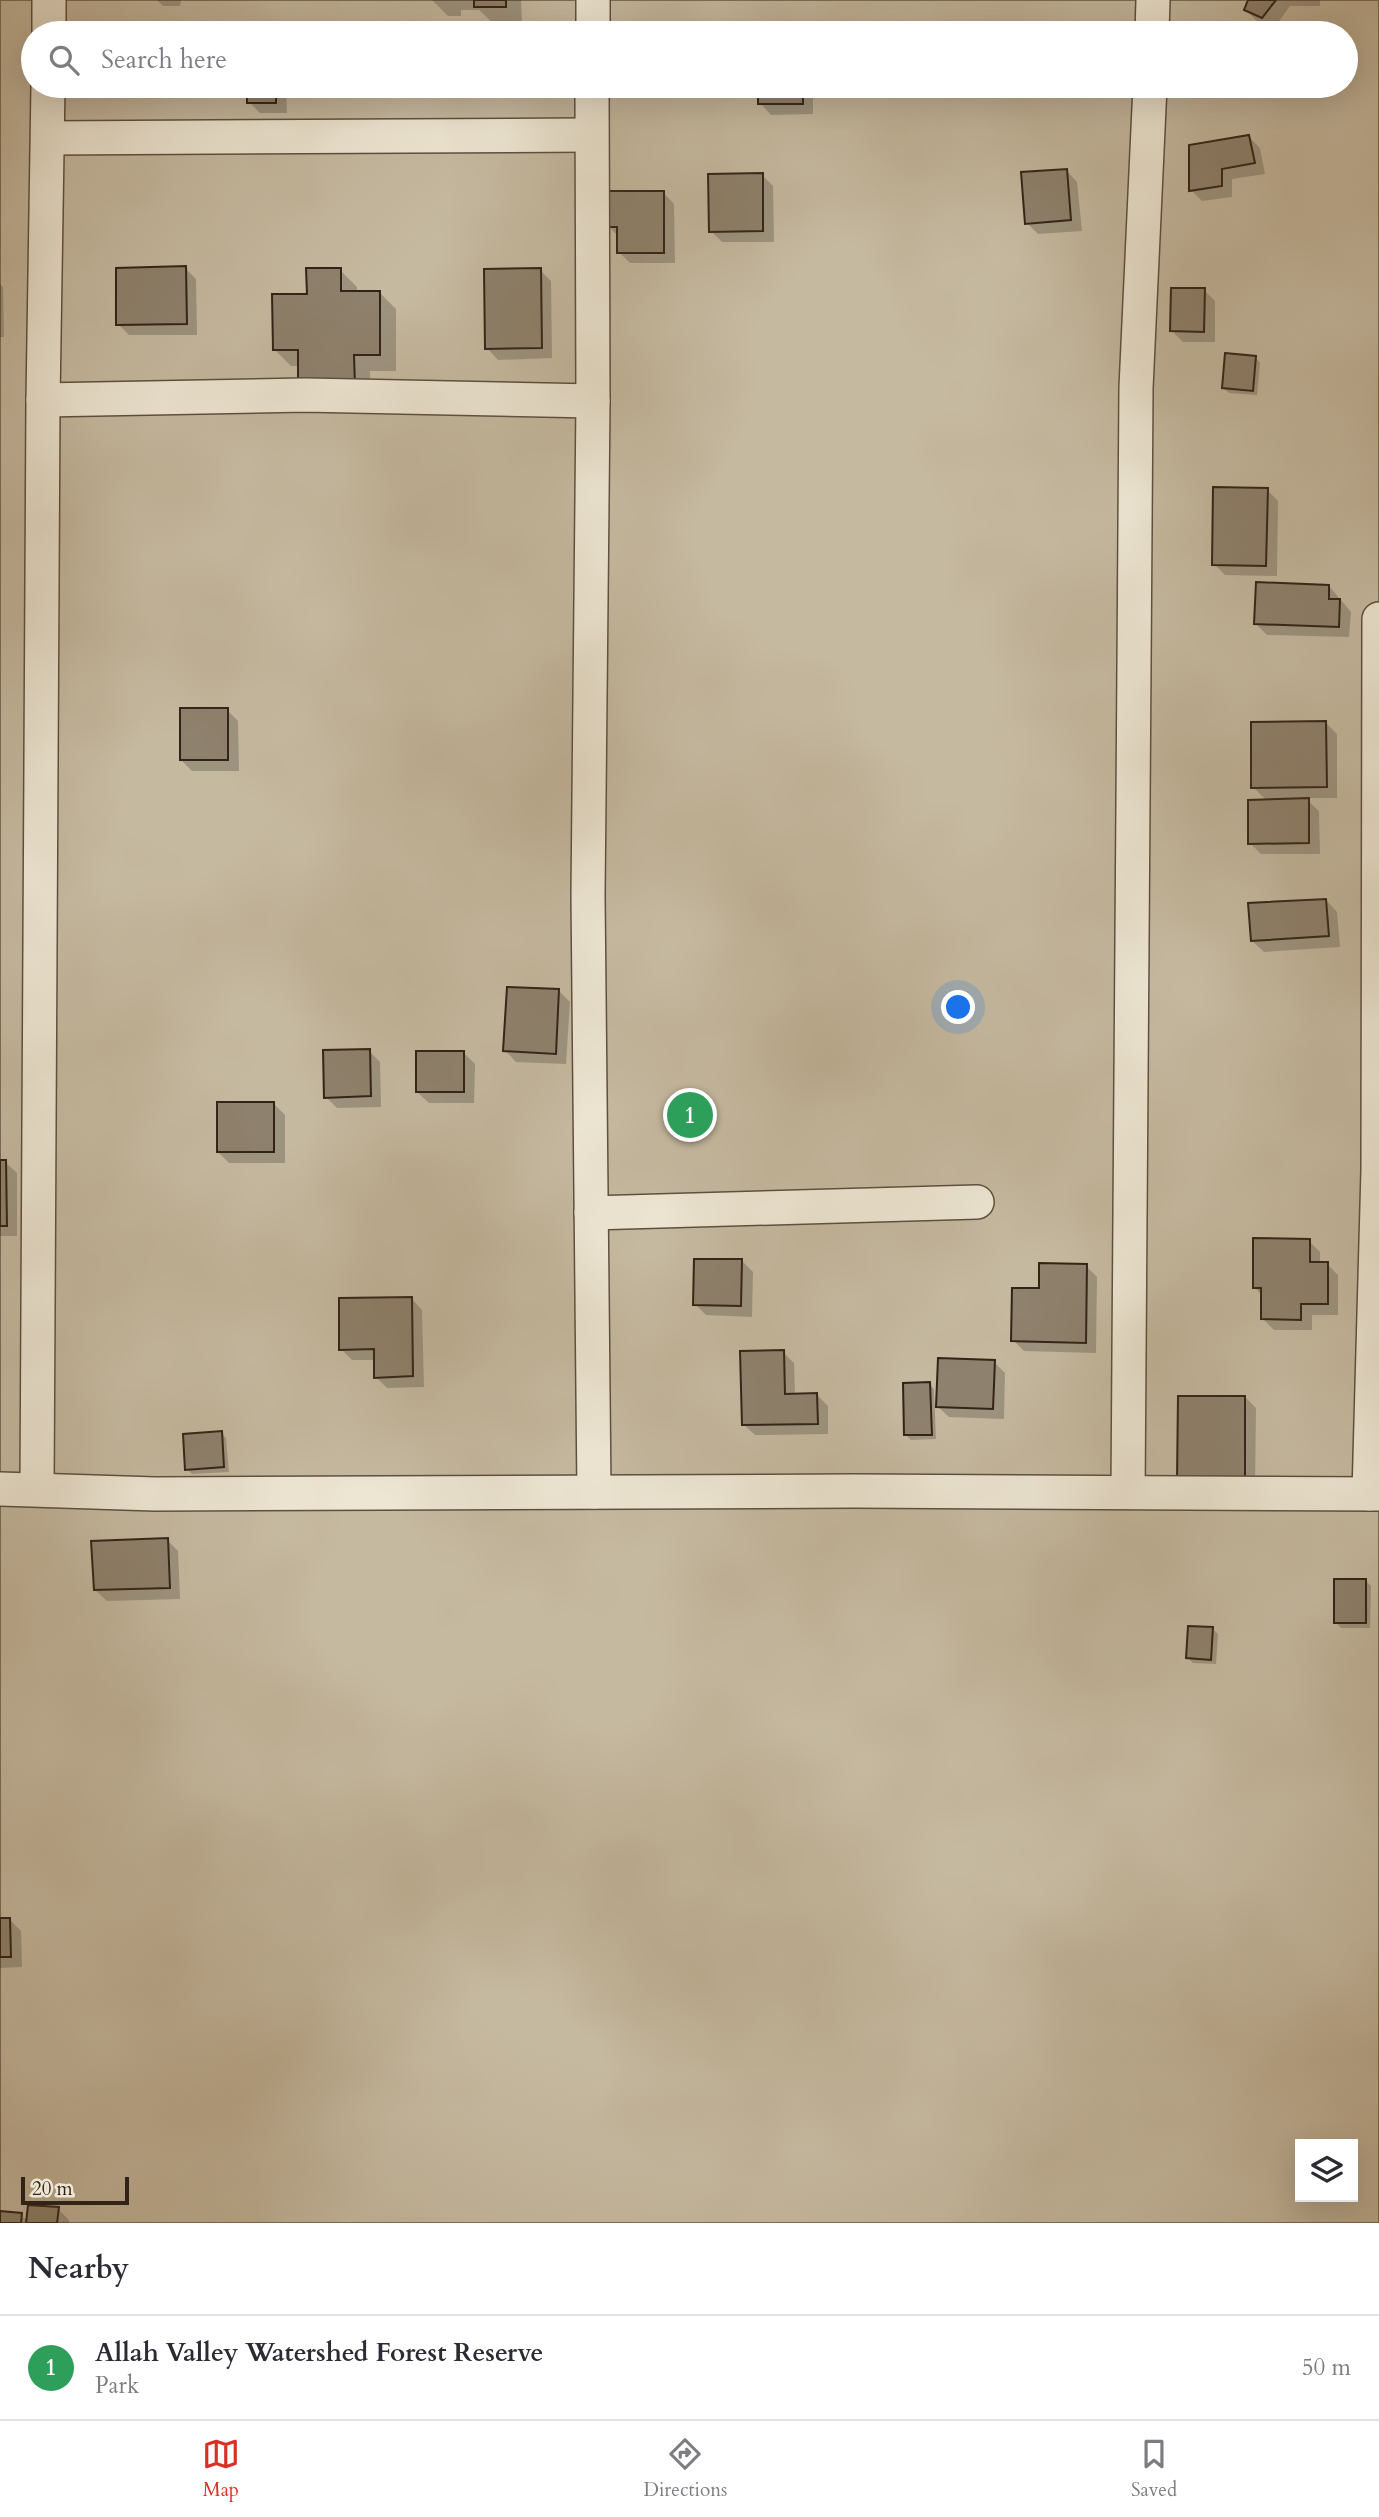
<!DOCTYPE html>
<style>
body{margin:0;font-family:Cardo,serif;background:#f2f2f3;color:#2b2b33}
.controls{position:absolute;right:21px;bottom:21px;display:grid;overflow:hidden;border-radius:0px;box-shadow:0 7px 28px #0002}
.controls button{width:63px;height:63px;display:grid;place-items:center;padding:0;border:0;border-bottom:2px solid #e1e1e2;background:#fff;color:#2b2b33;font:35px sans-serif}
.scale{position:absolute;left:21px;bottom:18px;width:108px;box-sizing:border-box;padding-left:7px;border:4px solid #322318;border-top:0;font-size:19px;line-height:24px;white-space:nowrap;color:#322318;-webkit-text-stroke:5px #ede6d3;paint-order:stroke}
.you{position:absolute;left:959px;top:1008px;width:24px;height:24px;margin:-18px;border:5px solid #fff;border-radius:50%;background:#1a73e8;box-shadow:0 0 0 10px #1a73e833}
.badge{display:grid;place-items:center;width:46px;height:46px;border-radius:50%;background:#d93025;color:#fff;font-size:23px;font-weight:700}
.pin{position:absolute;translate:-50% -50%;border:4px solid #fff;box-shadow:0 2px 7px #0006}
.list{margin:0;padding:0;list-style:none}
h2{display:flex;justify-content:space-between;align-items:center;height:91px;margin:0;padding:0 28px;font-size:30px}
h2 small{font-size:23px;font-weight:400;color:#7c7c81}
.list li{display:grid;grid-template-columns:46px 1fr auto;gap:21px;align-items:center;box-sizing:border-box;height:105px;padding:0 28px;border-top:2px solid #e1e1e2}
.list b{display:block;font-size:26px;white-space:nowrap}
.list p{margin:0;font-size:23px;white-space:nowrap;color:#7c7c81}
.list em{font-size:23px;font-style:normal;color:#7c7c81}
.icon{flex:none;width:38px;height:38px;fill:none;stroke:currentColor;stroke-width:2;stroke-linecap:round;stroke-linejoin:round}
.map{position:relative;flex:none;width:1379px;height:2223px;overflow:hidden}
.search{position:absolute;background:#fff;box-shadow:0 7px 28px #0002;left:21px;right:21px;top:21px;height:77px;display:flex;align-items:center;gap:18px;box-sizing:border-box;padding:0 24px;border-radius:38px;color:#7c7c81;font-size:26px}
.sheet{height:196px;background:#fff}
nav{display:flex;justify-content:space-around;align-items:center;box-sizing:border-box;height:98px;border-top:2px solid #e1e1e2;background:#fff;font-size:19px;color:#7c7c81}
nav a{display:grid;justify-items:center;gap:4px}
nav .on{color:#d93025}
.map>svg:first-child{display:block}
</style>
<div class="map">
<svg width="1379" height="2223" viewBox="0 0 1379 2223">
<rect width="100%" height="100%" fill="#e3d8bc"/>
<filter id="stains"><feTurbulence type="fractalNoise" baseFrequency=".00286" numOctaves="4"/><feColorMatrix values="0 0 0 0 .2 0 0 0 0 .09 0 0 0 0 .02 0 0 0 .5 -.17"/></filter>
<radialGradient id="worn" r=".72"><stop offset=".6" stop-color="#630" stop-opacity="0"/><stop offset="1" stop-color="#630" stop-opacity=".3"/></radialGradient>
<path fill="#c5b9a0" stroke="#7c6e5c" stroke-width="2" fill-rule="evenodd" d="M0 0H1379V2223H0ZM33 33H1346V86H33ZM1300 2144H1353V2197H1300Z"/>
<g fill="#0003">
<polygon points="157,0 181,0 180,6 163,6"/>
<polygon points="432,0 521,0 522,23 493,23 479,10 461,10 461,16 448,16"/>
<polygon points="1250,0 1320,0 1320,6 1290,6 1274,28 1257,21 1246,10"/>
<polygon points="222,24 275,24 284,33 222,33"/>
<polygon points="223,86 286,86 287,113 260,113 249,102 249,96 233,96"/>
<polygon points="760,86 813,86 813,114 771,115 760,103"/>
<polygon points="1248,136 1260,148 1265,174 1232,179 1232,197 1202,201 1191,190"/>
<polygon points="1066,170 1077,182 1082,231 1038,234 1027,223"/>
<polygon points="762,175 773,186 774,242 722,242 711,231"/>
<polygon points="663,192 674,204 675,263 630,263 619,252 619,237 608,226"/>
<polygon points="185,268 196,279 197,335 129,335 118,324"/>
<polygon points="340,270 357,287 357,292 379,292 396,309 396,371 370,371 371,402 300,366 291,366 274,349 308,295"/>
<polygon points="540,270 551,281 552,358 498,360 487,348"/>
<polygon points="0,284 3,287 4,337 0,337"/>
<polygon points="1204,290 1215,301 1215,342 1183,342 1172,331"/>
<polygon points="1255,357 1260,363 1257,395 1229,393 1223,388"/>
<polygon points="1267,490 1278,501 1277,576 1225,575 1214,564"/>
<polygon points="1329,586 1351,612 1349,637 1267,635 1256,624"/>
<polygon points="227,710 238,721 239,771 192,771 181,760"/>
<polygon points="1326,723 1337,734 1337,798 1305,798 1319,811 1320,854 1261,854 1250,843 1267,801 1253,787"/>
<polygon points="1326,900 1337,912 1340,947 1264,952 1252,941"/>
<polygon points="559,991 570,1002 566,1064 516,1062 505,1050"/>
<polygon points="369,1051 380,1062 381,1107 337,1108 326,1097"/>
<polygon points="464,1053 475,1064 474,1103 429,1103 417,1092"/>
<polygon points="274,1104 285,1115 285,1163 229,1163 218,1152"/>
<polygon points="0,1162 5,1162 17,1173 17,1236 0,1236"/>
<polygon points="1309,1241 1320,1252 1320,1264 1327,1264 1338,1275 1338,1315 1312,1315 1312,1330 1274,1330 1263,1319 1263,1296 1254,1287"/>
<polygon points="742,1261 753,1272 752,1317 706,1315 695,1304"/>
<polygon points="1086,1266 1097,1277 1096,1353 1024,1351 1013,1340"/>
<polygon points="411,1298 422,1310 424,1387 387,1388 376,1377 376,1360 352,1360 341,1349"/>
<polygon points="783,1352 794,1363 795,1395 817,1395 828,1406 828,1434 755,1435 743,1424"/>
<polygon points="994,1362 1005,1373 1004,1419 949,1417 935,1404"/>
<polygon points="929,1384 934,1389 936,1439 911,1440 906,1435"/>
<polygon points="1245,1397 1256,1408 1255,1491 1190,1491"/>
<polygon points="221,1433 226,1438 229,1472 192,1474 187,1469"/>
<polygon points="167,1540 178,1551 180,1599 107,1601 95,1590"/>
<polygon points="1366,1581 1371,1586 1370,1628 1341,1628 1335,1622"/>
<polygon points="1212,1628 1218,1634 1216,1664 1193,1663 1188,1658"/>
<polygon points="0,1920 10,1920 21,1931 22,1967 0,1968"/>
<polygon points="58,2209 69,2220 69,2223 0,2223 0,2213 21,2215 28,2222"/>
</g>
<g fill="#8e816d" stroke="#322318" stroke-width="2">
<rect x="474" y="0" width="32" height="7"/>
<polygon points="1248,0 1276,0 1262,18 1244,10"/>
<polygon points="276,22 276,33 220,33 220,23"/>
<polygon points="220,86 276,86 276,103 247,103 247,86"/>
<rect x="758" y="86" width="45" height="18"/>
<polygon points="1249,135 1255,163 1222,169 1222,186 1189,191 1189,145"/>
<polygon points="1067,169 1071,220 1025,224 1021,172"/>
<polygon points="763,173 763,231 709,232 708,174"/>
<polygon points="606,191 664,191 664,253 617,253 617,227 606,227"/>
<polygon points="186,266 187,324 116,325 116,268"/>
<polygon points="306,268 341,268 341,291 380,291 380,355 354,355 355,386 298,386 298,350 273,350 272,294 307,294"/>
<polygon points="541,268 542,348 485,349 484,269"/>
<polygon points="1171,288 1205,288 1204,332 1170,331"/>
<polygon points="1225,353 1256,356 1253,391 1222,388"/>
<polygon points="1213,487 1268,488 1266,566 1212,565"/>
<polygon points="1256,582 1329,585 1329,599 1340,599 1339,627 1254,624"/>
<rect x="180" y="708" width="48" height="52"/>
<polygon points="1326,721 1327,787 1251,788 1251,722"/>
<polygon points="1309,798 1309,843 1248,844 1248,800"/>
<polygon points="1326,899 1329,936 1251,941 1248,903"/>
<polygon points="507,987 559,989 556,1054 503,1051"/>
<polygon points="370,1049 371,1096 324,1098 323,1050"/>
<rect x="416" y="1051" width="48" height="41"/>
<rect x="217" y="1102" width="57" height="50"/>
<polygon points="0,1160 6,1160 7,1226 0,1226"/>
<polygon points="1253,1238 1310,1239 1310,1262 1328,1262 1328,1304 1301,1304 1301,1320 1261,1319 1261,1288 1253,1288"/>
<polygon points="694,1259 742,1259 741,1306 693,1305"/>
<polygon points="1039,1263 1087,1264 1086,1343 1011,1341 1012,1288 1039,1288"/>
<polygon points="412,1297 413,1376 374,1378 374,1349 339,1350 339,1298"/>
<polygon points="784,1350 785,1394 817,1393 818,1424 742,1425 740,1351"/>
<polygon points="938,1358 995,1360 993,1409 936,1407"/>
<polygon points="930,1382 932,1435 904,1435 903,1383"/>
<polygon points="1178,1396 1245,1396 1245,1480 1177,1480"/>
<polygon points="222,1431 224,1467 185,1470 183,1434"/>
<polygon points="168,1538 170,1588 94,1590 91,1541"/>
<rect x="1334" y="1579" width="32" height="44"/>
<polygon points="1188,1626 1213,1627 1211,1660 1186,1658"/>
<polygon points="0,1918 10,1918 11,1957 0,1957"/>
<polygon points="28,2205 59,2207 57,2223 26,2223"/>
<polygon points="0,2211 22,2213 21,2223 0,2223"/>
</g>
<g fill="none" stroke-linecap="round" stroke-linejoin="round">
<g stroke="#5e5041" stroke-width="36">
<g id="minor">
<polyline points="49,33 49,0"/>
<polyline points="593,33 593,0"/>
<polyline points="1152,33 1153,0"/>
<polyline points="48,86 43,400 305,395 593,401"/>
<polyline points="592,86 593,401 588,895 594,1492"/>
<polyline points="48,138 591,135"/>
<polyline points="591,1213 977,1202"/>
<polyline points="0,1489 155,1494 854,1491 1379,1494"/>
<polyline points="37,1489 43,400"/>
<polyline points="1128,1492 1136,388 1150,86"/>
<polyline points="1369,1494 1378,1170 1379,619"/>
</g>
</g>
<use href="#minor" stroke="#ede6d3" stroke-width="33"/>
</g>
<rect width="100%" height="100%" filter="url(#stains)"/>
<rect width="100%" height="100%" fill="url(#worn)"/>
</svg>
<div class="controls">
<button><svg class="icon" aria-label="layers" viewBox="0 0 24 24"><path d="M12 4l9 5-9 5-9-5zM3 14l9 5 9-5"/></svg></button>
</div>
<div class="scale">20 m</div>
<div class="you"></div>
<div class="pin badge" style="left:690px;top:1115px;background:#2e9e5b">1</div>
<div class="search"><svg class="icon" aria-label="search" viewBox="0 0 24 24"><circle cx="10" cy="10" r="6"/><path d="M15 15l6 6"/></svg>Search here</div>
</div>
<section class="sheet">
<h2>Nearby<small></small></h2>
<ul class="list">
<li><span class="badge" style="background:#2e9e5b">1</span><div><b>Allah Valley Watershed Forest Reserve</b><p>Park</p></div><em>50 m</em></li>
</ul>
</section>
<nav>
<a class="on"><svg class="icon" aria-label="map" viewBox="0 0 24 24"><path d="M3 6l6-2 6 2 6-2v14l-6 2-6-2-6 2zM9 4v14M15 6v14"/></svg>Map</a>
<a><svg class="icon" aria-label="directions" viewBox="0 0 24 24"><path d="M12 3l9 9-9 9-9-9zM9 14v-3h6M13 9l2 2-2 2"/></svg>Directions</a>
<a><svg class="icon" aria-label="saved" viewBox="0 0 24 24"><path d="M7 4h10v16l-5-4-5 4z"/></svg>Saved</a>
</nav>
